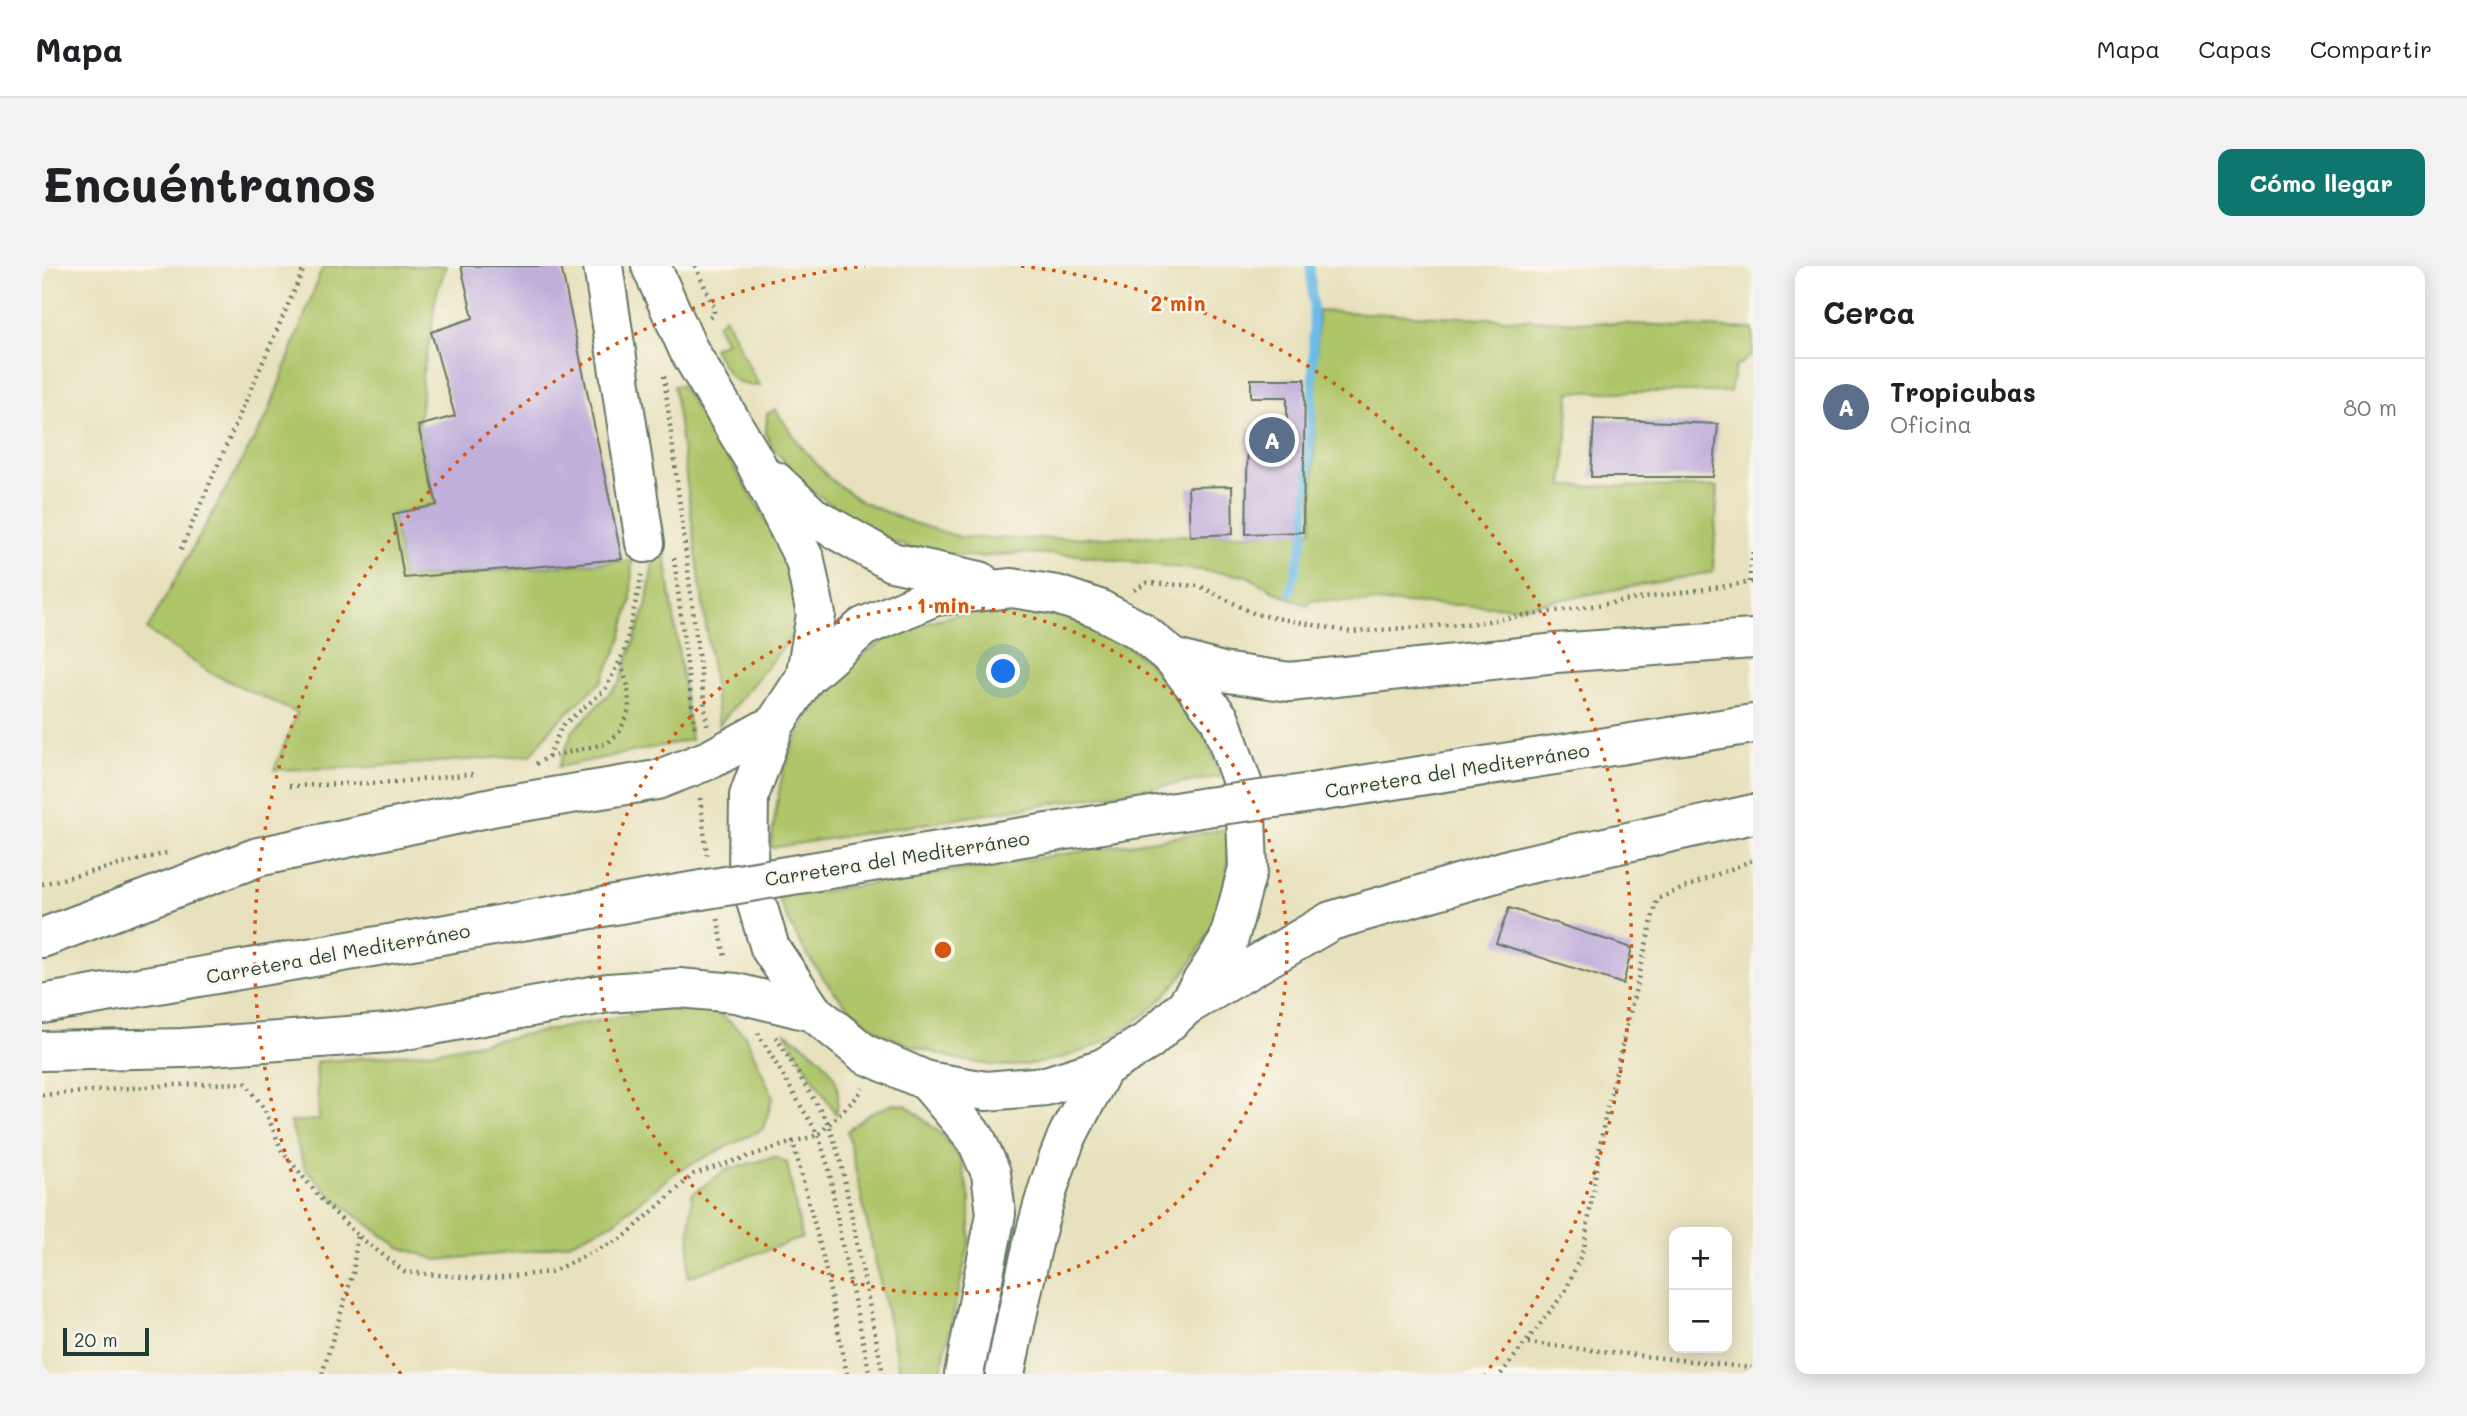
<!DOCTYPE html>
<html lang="es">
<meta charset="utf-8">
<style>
body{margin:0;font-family:Mali,sans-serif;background:#f2f2f2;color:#202124}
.controls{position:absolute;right:21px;bottom:21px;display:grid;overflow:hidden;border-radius:14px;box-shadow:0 4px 18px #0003}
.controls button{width:63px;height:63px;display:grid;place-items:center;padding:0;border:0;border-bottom:2px solid #e0e0e0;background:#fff;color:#202124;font:35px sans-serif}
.scale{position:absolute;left:21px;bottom:18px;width:86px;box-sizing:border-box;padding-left:7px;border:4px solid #1f3d34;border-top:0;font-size:19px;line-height:24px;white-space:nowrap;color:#1f3d34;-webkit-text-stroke:5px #fbf7ec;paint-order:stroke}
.you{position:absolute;left:962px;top:406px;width:24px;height:24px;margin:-18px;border:5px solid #fff;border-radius:50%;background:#1a73e8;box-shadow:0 0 0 10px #1a73e833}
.badge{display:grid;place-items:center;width:46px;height:46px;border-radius:50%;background:#0f766e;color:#fff;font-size:23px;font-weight:700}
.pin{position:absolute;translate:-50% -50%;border:4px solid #fff;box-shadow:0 2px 7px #0006}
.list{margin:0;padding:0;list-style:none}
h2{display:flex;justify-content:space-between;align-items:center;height:91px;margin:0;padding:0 28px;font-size:30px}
h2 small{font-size:23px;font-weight:400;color:#757577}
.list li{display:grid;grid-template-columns:46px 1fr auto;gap:21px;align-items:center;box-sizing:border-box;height:98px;padding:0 28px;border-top:2px solid #e0e0e0}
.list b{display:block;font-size:26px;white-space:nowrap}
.list p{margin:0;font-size:23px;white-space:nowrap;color:#757577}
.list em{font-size:23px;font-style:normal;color:#757577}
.map{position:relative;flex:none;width:1711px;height:1108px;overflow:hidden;border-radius:14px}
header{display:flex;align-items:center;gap:42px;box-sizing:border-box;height:98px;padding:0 35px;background:#fff;border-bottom:2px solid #e0e0e0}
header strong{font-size:33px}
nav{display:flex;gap:38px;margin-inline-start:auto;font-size:24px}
.intro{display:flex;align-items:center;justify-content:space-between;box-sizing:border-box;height:168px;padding:0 42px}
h1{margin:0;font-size:49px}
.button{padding:18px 32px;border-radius:14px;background:#0f766e;color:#fff;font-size:24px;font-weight:700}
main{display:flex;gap:42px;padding:0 42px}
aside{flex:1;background:#fff;border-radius:14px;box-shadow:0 4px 18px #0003}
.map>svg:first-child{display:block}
</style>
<header>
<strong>Mapa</strong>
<nav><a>Mapa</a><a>Capas</a><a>Compartir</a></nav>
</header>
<div class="intro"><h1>Encuéntranos</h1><a class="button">Cómo llegar</a></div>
<main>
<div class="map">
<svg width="1711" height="1108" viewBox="0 0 1711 1108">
<rect width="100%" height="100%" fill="#fbf7ec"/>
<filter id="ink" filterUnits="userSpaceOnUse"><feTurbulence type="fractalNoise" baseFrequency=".0143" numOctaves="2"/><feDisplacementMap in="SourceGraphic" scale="14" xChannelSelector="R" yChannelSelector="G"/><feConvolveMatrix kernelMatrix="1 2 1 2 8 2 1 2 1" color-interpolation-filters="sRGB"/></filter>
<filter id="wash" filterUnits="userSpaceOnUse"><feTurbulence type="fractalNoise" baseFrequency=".00686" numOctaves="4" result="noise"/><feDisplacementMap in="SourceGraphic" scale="28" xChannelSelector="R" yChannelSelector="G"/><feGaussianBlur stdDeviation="1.57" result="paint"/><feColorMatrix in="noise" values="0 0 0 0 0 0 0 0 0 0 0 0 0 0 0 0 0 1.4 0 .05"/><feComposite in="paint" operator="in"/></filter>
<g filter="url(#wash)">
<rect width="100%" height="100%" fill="#e8e1be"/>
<g fill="#afc569" stroke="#67814e" stroke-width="2">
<polygon points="281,0 404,0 394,30 389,66 380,110 380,134 376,160 395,239 351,248 362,312 590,294 589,334 578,377 559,416 511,460 489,489 328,501 232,504 255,447 167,406 105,364 225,150"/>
<polygon points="1276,45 1711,63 1711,88 1693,102 1688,126 1528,126 1521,220 1676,221 1671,306 1477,341 1268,334 1266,340 1234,326 1205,310 1035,289 978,287 938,291 879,286 837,270 761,219 728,177 724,167 725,148 733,143 757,178 788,213 820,236 868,256 918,271 976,273 1204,268 1270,264"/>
<path d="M683 51 713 113 718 120C688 121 685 105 671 82L684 76 675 59Z"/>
<polygon points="639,119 717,241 753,309 756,360 747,374 677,459 632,120"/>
<polygon points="618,252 649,474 517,501 530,466 578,416 604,341"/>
<path d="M941 343C957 343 974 342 990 344 1064 353 1130 403 1163 470 1169 482 1173 497 1178 511L728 582C733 556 735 528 742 503 757 451 805 392 853 369 881 355 912 349 941 343Z"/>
<path d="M1185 563C1185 580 1188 600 1184 616 1161 714 1082 789 981 799 953 802 924 796 897 788 878 783 859 777 842 768 794 741 757 682 736 632Z"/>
<polygon points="670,741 703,769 722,811 731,831 721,863 635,905 571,957 529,976 496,984 396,994 357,981 293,934 263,902 248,856 277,854 274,796 395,785 619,743"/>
<path d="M742 765C762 779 795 798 796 826 797 833 795 841 794 848Z"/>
<polygon points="851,838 864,839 898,867 918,891 928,933 928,974 898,1108 858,1108 805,865 825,849"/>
<polygon points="732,891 745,897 760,972 646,1011 650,928 684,904"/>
</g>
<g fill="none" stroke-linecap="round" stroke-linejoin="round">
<polyline stroke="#6bbce7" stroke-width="9" points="1248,326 1262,272 1271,122 1271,42 1268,0"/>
</g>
<g id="blocks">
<g fill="#c0aedb">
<polygon points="419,0 519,0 580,293 362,312 351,248 395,239 376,160 413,150 389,66 431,52"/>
<polygon points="1209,113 1263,113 1261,266 1204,268 1206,163 1245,164 1245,131 1209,131"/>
<polygon points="1552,153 1676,158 1671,211 1549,211"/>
<polygon points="1190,220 1191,268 1148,270 1146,221"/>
<polygon points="1467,642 1590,682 1581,718 1454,677"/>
</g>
</g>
</g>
<g filter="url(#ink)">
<use href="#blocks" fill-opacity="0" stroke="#657664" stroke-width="2"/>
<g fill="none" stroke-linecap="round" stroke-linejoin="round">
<g stroke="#657664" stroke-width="42">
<polyline id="minor" points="561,0 603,277"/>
</g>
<g stroke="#657664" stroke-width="42">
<g id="major">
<polyline points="885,815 934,873 949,907 954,948 922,1108"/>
<path d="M963 1108C980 1029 993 948 1024 873 1035 849 1050 826 1061 802"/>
</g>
</g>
<g stroke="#657664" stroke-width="42">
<g id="highway">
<polyline points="609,0 646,83 712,194 763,294 774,349 763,412"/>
<polyline points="733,215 770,250 850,296 938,315"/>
<polyline points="1131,392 1180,406 1248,416 1514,387 1711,373"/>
<polyline points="1249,530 1711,458"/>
<polyline points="763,607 1164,541"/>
<polyline points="0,672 216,591 455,540 615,514 669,493 733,458"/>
<polyline points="0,738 659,624"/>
<polyline points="1144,740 1186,676 1206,602 1203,525 1178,453 1131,392 1097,364 1057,343 1015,329 970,322 893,330 821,361 763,412 733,458 707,530 706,608 728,682 771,746 823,788 885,815 944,825 1004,820 1061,802 1106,775 1144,740 1289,655 1474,601 1711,548"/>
<polyline points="0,785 141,782 347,767 566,727 637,722 694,727 771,746"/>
</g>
</g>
<g stroke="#657664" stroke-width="4.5" stroke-dasharray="2 5" stroke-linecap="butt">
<polyline points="653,0 672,41 672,48 667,52"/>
<polyline points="622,110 665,459"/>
<polyline points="139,283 263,0"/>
<polyline points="632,292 653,464"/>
<polyline points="1707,316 1711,285"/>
<polyline points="1092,324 1105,317 1158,320 1213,348 1309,366 1434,357 1711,316"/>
<polyline points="506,491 566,477 578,465 587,444 586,420 578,395"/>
<polyline points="494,498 506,491 520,460 563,424 582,386 600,309"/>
<polyline points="247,520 355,516 431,508"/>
<polyline points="658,532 665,589"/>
<polyline points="0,618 125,587"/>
<polyline points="676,653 683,692"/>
<polyline points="716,767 776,869 787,903 799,973 828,1108"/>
<polyline points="734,771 787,859 799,896 841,1108"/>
<polyline points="0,829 129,819 204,817 223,844 240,885 280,934 315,969"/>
<polyline points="1486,1077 1711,1102"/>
<polyline points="280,1108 311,1007 315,969 363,1006 443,1013 509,1006 582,971 652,908 751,876"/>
<polyline points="805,1108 781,991 751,876 776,869 815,831 821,822"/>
<polyline points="1459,1108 1523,1026 1542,982 1562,856 1615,633 1711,594"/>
</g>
<use href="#minor" stroke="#fff" stroke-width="38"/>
<use href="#major" stroke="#fff" stroke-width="38"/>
<use href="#highway" stroke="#fff" stroke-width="38"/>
<g stroke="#657664" stroke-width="42" stroke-linecap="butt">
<g id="highway-bridge">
<polyline points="1164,541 1249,530"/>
<polyline points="659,624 763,607"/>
</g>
</g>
<use href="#highway-bridge" stroke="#fff" stroke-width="38"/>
</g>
</g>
<g fill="none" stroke="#d45610" stroke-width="3.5" stroke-dasharray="3.5 7">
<circle cx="901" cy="684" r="344"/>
<path d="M359 1108A688 688 0 0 1 823 0M979 0A688 688 0 0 1 1443 1108"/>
</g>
<g text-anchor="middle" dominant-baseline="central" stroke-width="5" stroke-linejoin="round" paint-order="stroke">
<g font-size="19" fill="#1f3d34" stroke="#fbf7ec">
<text transform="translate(1415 504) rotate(-9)">Carretera del Mediterráneo</text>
<text transform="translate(855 592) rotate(-9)">Carretera del Mediterráneo</text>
<text transform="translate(296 687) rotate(-10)">Carretera del Mediterráneo</text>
</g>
</g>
<circle cx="901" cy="684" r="10" fill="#d45610" stroke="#fbf7ec" stroke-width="3.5"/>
<g font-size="21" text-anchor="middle" font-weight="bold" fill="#d45610" stroke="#fbf7ec" stroke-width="5" stroke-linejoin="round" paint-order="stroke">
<text x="1136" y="45">2 min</text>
<text x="901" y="347">1 min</text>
</g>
</svg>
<div class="controls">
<button>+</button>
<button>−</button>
</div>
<div class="scale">20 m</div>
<div class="you"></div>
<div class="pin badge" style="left:1230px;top:174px;background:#5c6f8a">A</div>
</div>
<aside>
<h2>Cerca<small></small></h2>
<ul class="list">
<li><span class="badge" style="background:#5c6f8a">A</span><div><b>Tropicubas</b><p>Oficina</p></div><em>80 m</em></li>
</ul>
</aside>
</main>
